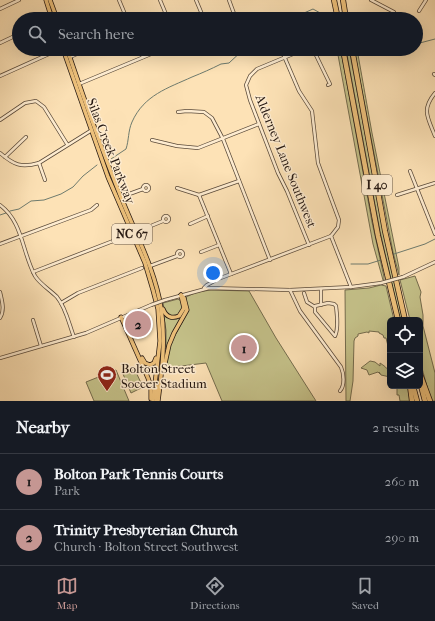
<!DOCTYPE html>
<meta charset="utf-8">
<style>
body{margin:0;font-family:"IM FELL French Canon",serif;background:#20242c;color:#f1f3f6}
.controls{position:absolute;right:12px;bottom:12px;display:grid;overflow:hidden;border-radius:6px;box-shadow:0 4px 16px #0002}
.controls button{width:36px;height:36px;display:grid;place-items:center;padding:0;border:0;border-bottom:1px solid #363941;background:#171b24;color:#f1f3f6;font:20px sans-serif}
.you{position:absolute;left:213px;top:273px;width:14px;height:14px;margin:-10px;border:3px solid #fff;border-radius:50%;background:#1a73e8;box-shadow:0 0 0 6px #1a73e833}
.badge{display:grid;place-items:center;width:26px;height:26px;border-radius:50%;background:#c59692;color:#111;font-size:13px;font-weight:700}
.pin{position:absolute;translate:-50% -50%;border:2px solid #fff;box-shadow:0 1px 4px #0006}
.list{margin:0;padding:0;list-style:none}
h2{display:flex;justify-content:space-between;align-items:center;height:52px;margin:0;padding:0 16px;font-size:17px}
h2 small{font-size:13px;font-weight:400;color:#9ea1a6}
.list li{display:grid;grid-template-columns:26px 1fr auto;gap:12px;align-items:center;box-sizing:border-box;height:56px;padding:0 16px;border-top:1px solid #363941}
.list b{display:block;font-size:15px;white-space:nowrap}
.list p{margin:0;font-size:13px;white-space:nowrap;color:#9ea1a6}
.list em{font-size:13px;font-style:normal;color:#9ea1a6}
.icon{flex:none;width:22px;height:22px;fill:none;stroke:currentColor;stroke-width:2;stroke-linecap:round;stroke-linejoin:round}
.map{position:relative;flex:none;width:435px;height:401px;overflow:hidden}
.search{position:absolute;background:#171b24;box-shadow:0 4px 16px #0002;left:12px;right:12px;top:12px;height:44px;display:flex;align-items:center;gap:10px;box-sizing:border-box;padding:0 14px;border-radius:22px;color:#9ea1a6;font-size:15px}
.sheet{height:164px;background:#171b24}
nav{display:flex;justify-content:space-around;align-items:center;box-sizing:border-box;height:56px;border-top:1px solid #363941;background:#171b24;font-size:11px;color:#9ea1a6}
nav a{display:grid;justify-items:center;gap:2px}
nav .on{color:#c59692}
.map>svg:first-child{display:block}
</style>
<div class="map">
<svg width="435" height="401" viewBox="0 0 435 401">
<rect width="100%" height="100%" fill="#fde2b6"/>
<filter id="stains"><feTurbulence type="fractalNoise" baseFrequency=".005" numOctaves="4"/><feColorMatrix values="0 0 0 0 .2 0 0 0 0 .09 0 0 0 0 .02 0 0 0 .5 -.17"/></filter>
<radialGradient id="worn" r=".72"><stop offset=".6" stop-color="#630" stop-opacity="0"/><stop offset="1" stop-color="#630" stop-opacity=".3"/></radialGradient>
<g fill="#c5c28a" stroke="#746c4e">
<polygon points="346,49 349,49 386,244 403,320 400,320 380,231"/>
<polygon points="354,49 357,49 372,133 399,268 399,275 393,252"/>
<polygon points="341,51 372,222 384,277 384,280 383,280 373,244 338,55"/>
<polygon points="415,276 421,292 420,297 423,315 423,326 435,373 435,401 431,401 420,361 420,320 410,320 400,280"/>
<polygon points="381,285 386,286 394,320 390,320 390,354 386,338 384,338 383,335 379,333 379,332 369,331 369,333 367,332 358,334 358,336 355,338 354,341 353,381 350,401 346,401 345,290 369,288"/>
<polygon points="211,290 249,291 276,338 316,401 222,401 206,363 165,368 169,348 174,337 187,313 186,297 197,292"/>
<polygon points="178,299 181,301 183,308 180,314 175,316 167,315 164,308 163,303"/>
<polygon points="163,312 170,318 183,313 184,314 169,340 166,349 166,330"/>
<path d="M370 361 375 362 380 366V363C386 367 389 369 390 377L381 375 379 372 380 374 378 372 369 375 367 370 361 368Z"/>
<polygon points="134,368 143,387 131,393 123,374"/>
<polygon points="116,370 129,401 94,401 86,382"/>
<polygon points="395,386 409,386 411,401 400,401 399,395 397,395 397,387 395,388"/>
</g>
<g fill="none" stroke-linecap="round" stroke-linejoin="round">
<g stroke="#6e7b6e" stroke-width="1">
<polyline points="272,19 282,16 295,17 313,9 331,19"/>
<polyline points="416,44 435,39"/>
<path d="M111 159 126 149C129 140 128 131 132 122 144 95 168 88 192 77 202 73 211 69 221 64L229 63 244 49"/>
<polyline points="10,211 19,209 31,201 44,200 61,194 73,187 83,176 97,165"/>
<polyline points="0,215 6,213"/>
<polyline points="391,255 425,244 435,239"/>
<polyline points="351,264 368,264 381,260"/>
</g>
<g stroke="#5a4a3a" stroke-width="4">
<g id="minor">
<polyline points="119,0 127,19"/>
<polyline points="160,0 168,19"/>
<polyline points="196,0 204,19"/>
<polyline points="229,0 236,19"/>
<polyline points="371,0 394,12"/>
<polyline points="0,9 19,0"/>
<polyline points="419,11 426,0"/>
<polyline points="0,43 19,34"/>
<polyline points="140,49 143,57"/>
<polyline points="281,49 299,91 312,111 318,163 339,220 338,227 331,236 351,287"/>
<polyline points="305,49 257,69 250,76 246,85 250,100 278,173 287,191 309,245"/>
<polyline points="313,49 330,84 328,85"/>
<polyline points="70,57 88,49"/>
<polyline points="434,74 435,75"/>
<polyline points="0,76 60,49"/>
<polyline points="79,84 163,49"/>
<path d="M435 93C421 110 428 118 435 136"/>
<polyline points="178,112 187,111 204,112 212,118 223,139 270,260"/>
<polyline points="0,120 25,103 36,101 44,107 67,144"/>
<polyline points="152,140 177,146 198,148 259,124"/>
<path d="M0 153C14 165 21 168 39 163L92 130"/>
<polyline points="5,157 26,137"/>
<polyline points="39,163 45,180"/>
<polyline points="410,171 435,234"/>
<circle cx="146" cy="188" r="3"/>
<polyline points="177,188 199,195 239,181"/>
<polyline points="199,195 231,274"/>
<polyline points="397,195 435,183"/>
<polyline points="121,197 143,189"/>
<path d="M0 205C23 222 22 252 35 276 40 284 50 290 57 297 66 308 69 324 74 337"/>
<circle cx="166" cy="219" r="3"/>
<polyline points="190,224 208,216"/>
<polyline points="136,232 163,221"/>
<polyline points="0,244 91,210 97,205"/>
<circle cx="180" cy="254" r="3"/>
<polyline points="201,252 219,245"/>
<polyline points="150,266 177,256"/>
<polyline points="33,272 126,236"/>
<polyline points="403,277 435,262"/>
<polyline points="204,288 207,285 218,279 331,236"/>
<polyline points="321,289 321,305"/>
<path d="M290 290 300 311 341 367C344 374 345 385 340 391"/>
<path d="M0 292C2 301 5 310 0 318"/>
<polyline points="304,293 307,302 315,307"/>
<polyline points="165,300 209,288 290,290 351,287 381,283"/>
<polyline points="61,303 78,293 142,268"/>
<path d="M328 303 334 304 336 306C337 315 339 328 335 336L315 312V306Z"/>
<polyline points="33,320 41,346"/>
<polyline points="0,358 86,333 151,305"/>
</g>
</g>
<g stroke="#241711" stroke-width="5">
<g id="major">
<polyline points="46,0 52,19"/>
<polyline points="50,0 57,19"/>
<polyline points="63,49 108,177 145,263 153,290 158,309 160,341 153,401"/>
<path d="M67 49C84 99 101 148 121 197 135 233 155 269 161 308 166 339 162 370 158 401"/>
<path d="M163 309C166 317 172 319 179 316L184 308 181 295"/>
<polyline points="121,317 148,378 151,387 151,399"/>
<polyline points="142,358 145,363 150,365 154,363 156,358"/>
<polyline points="164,368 169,345 174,333 187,310 184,298 181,295"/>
<polyline points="156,401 157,386"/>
</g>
</g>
<g stroke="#241711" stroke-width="6">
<g id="highway">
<polyline points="334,0 338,19"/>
<polyline points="343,0 346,19"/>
<polyline points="343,49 378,236 398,320"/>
<polyline points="352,49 385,231 405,320"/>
<polyline points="420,374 430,401"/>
<polyline points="420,382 425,401"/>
<polyline points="410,386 412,401"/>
<polyline points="413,386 417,401"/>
</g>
</g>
<use href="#minor" stroke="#feecd0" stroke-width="2.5"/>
<use href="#major" stroke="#eec17b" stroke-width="3.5"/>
<use href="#highway" stroke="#eec17b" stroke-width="4.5"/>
<g stroke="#5a4a3a" stroke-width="4" stroke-linecap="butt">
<g id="minor-bridge">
<polyline points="381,283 403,277"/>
<polyline points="151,305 165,300"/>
</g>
</g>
<use href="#minor-bridge" stroke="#feecd0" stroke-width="2.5"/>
</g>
<defs>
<g id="stadium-pin" transform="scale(1)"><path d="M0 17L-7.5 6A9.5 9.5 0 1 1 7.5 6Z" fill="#8f2418" stroke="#feecd0"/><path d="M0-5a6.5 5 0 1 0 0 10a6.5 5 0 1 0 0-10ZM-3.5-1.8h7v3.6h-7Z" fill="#fff"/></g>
</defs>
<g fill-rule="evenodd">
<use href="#stadium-pin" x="107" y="375"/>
</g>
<g text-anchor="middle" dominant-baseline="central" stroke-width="3" stroke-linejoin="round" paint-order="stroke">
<g fill="#feecd0" stroke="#65574a" stroke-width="1">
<rect x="362" y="175" width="30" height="20" rx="3"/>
<rect x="112" y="224" width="40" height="20" rx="3"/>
</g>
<g font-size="12" font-weight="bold" fill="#241711">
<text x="377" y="185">I 40</text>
<text x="132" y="234">NC 67</text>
</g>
<g font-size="13" fill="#241711" stroke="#feecd0">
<text transform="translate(111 151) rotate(69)">Silas Creek Parkway</text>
<text transform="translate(286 161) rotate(68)">Alderney Lane Southwest</text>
</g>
<g font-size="13" fill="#241711" stroke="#feecd0" text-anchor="start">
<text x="121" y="368">Bolton Street<tspan x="121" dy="15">Soccer Stadium</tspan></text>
</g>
</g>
<rect width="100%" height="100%" filter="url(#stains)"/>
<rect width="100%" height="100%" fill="url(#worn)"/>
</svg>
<div class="controls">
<button><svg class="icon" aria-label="locate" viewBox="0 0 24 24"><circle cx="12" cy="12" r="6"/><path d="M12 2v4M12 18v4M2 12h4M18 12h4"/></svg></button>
<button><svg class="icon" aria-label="layers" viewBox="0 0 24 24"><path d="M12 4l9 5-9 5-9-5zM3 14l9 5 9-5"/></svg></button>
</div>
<div class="you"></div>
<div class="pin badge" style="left:244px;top:348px">1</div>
<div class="pin badge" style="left:138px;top:324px">2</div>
<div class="search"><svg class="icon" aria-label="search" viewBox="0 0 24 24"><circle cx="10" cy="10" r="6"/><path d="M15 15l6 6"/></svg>Search here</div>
</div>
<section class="sheet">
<h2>Nearby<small>2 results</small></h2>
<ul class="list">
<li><span class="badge">1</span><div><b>Bolton Park Tennis Courts</b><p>Park</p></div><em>260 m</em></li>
<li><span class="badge">2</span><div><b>Trinity Presbyterian Church</b><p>Church · Bolton Street Southwest</p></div><em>290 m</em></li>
</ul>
</section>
<nav>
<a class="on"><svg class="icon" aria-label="map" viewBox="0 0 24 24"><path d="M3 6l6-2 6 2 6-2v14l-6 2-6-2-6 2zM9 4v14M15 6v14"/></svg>Map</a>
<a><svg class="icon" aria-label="directions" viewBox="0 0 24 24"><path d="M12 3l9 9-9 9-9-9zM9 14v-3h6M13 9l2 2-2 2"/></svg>Directions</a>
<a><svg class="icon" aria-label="saved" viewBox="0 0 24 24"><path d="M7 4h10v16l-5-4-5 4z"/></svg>Saved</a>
</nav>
